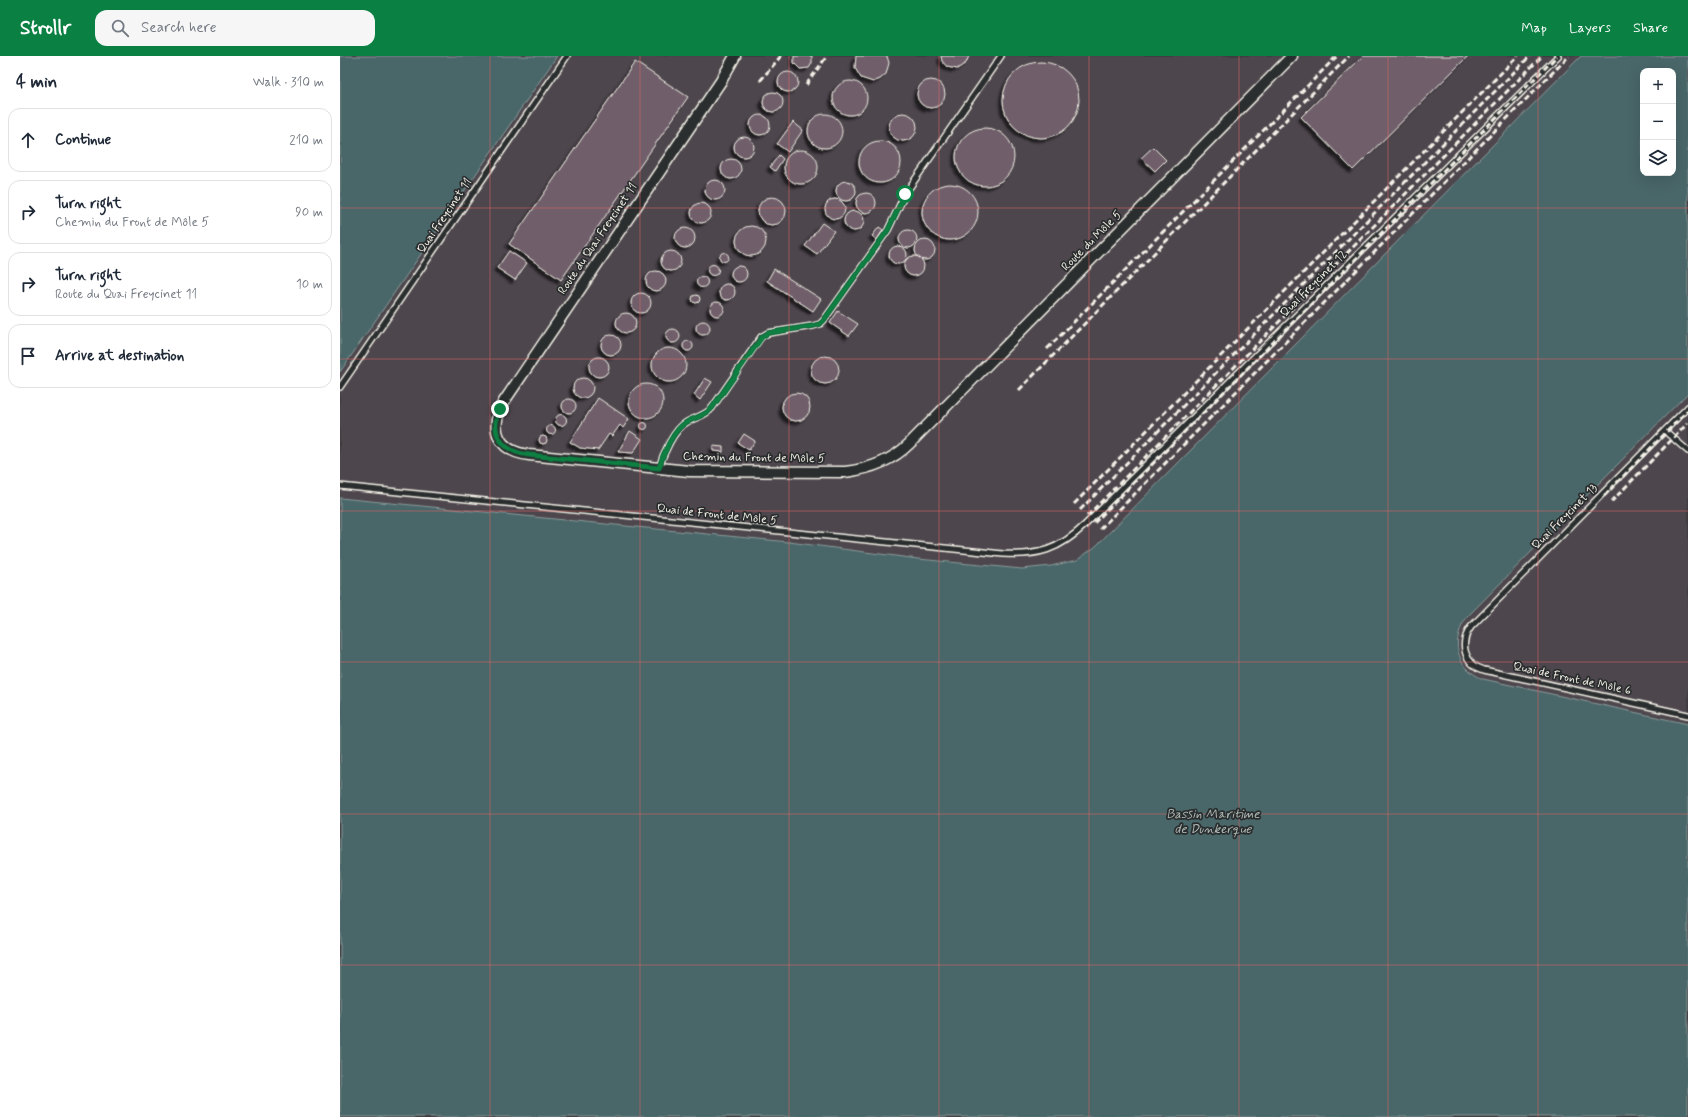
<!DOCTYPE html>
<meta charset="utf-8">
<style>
body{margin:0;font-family:Mynerve,sans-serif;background:#f6f6f7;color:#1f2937}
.controls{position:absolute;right:12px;top:12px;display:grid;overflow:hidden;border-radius:8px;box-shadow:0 4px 16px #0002}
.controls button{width:36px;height:36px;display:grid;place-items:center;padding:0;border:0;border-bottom:1px solid #e0e1e3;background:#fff;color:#1f2937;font:20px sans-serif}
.stop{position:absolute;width:12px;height:12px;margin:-9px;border:3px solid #0b8043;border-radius:50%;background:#fff}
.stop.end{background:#0b8043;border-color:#fff;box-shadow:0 1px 4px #0008}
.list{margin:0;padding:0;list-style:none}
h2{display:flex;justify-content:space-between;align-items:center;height:52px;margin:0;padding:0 16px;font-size:17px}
h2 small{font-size:13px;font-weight:400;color:#747a83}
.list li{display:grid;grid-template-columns:26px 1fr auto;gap:12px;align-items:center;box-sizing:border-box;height:64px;margin:0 8px 8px;padding:0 8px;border:1px solid #e0e1e3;border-radius:12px}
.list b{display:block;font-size:15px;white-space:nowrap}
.list p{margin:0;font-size:13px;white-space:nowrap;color:#747a83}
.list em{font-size:13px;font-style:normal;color:#747a83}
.icon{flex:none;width:22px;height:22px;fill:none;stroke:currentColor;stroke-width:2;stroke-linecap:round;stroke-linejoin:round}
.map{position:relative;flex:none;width:1348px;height:1061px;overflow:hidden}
header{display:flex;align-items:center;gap:24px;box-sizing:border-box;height:56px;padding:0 20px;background:#0b8043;color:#fff}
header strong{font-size:19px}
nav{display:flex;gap:22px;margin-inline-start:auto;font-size:14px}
.search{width:280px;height:36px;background:#f6f6f7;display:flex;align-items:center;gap:10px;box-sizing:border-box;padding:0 14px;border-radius:12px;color:#747a83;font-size:15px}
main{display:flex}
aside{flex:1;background:#fff}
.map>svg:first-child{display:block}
</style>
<header>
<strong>Strollr</strong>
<div class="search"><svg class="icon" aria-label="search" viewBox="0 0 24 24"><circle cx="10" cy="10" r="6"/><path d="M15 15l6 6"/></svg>Search here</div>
<nav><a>Map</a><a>Layers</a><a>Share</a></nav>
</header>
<main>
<aside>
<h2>4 min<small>Walk · 310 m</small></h2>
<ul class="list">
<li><svg class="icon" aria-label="ahead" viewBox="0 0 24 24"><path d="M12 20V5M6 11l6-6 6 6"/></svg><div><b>Continue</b></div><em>210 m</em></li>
<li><svg class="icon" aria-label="right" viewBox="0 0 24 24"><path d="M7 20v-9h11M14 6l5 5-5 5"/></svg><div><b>Turn right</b><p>Chemin du Front de Môle 5</p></div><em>90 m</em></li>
<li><svg class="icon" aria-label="right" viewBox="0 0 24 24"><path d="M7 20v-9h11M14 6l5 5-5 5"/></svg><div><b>Turn right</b><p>Route du Quai Freycinet 11</p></div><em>10 m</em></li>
<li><svg class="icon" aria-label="arrive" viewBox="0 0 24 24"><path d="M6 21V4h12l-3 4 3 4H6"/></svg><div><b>Arrive at destination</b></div></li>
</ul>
</aside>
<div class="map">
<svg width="1348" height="1061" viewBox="0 0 1348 1061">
<defs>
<filter id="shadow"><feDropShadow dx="-3.5" dy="3.5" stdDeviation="1" flood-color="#0009"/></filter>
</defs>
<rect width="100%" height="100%" fill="#3f3c40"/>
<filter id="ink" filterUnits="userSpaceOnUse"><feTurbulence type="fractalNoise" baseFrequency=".025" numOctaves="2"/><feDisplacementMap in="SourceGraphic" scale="8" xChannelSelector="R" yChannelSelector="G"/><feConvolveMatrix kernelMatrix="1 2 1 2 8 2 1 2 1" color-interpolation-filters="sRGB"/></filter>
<g filter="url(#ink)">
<g fill="#4d464d">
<polygon points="217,0 1241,0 755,491 737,504 711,510 682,513 578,503 449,486 0,442 0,316"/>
<polygon points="1348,337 1348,668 1143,623 1129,615 1120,602 1118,587 1120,573 1128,560"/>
</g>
<g fill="#486669" stroke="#8d9e9c" fill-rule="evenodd">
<polygon points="0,0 217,0 0,316"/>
<path d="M1241 0H1348V337L1128 560C1110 583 1115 611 1143 623L1348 668V1061H0V442L449 486 578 503 682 513 711 510 737 504 755 491ZM1303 15H1333V117H1303Z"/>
</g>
<g fill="#6f5f6b" stroke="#f4f1e8" filter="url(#shadow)">
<polygon points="454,0 472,0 472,7 469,12 460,13 454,7"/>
<polygon points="516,0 547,0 549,7 546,18 540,23 533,26 521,22 515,12"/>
<polygon points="601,0 629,0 626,7 617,13 607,11 602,5"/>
<polygon points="1023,0 1128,0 1013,114 961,61"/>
<polygon points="295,6 348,41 221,224 169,188"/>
<circle cx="701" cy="44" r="38"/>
<circle cx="448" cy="26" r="10"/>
<circle cx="591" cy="38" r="14"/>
<circle cx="510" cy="42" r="17"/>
<circle cx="433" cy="46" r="10"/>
<circle cx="563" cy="71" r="14"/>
<circle cx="485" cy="75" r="17"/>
<circle cx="420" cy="69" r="10"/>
<polygon points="453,66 463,74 448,96 437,88"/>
<circle cx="645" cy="101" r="29"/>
<circle cx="404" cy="91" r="10"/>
<circle cx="540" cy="106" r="21"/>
<polygon points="813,91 826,104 815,115 801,102"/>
<circle cx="461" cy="111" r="17"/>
<polygon points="439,99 443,103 435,115 430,111"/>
<circle cx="391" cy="113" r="10"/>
<circle cx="375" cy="134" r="10"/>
<circle cx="506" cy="135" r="10"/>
<circle cx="610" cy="156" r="28"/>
<circle cx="526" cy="147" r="10"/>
<circle cx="432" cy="155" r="14"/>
<circle cx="495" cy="153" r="10"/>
<circle cx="361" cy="157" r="10"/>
<circle cx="514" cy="165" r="10"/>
<polygon points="482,167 494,175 477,198 465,190"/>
<circle cx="411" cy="185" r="15"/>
<polygon points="539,171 543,174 537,184 532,180"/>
<circle cx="345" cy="182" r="10"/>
<circle cx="568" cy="183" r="9"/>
<circle cx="585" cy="194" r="10"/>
<circle cx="558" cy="199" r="9"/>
<polygon points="169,195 187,207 175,224 157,212"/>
<circle cx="331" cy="205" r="10"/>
<circle cx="384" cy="201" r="4.5"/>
<circle cx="574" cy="210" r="10"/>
<circle cx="373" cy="214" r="5.5"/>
<circle cx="399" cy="218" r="8"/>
<polygon points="434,213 481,243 473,255 427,225"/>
<circle cx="316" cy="225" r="10"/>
<circle cx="362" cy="226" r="5.5"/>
<circle cx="387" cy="236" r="8"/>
<circle cx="301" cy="247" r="10"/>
<circle cx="356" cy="243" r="4"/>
<circle cx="377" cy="253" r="7"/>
<polygon points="498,255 518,268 509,280 490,267"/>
<circle cx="286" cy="267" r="10"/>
<circle cx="363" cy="272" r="7"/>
<circle cx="333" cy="280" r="7"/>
<circle cx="271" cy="289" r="10"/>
<circle cx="348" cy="290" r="5"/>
<circle cx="329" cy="309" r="17"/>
<circle cx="485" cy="314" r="14"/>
<circle cx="259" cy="311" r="10"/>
<circle cx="243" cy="332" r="10"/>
<polygon points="365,322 372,326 360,344 354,339"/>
<circle cx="306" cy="345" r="17"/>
<circle cx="456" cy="351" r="14"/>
<polygon points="258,342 289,363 283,372 280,369 272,380 269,378 258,394 240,392 230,386"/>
<circle cx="229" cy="350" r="7"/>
<circle cx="221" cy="364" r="5.5"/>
<circle cx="304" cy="370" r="3.5"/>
<circle cx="211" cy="374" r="4.5"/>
<polygon points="290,375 302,383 293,397 278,396"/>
<polygon points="404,378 415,385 409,394 398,387"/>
<circle cx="203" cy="384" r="4"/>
<polygon points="373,390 383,391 383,396 373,395"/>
</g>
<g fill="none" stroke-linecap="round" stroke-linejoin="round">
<g stroke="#f4f1e8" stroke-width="8">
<g id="service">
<polyline points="0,331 227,0"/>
<path d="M1348 351 1131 571C1119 587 1124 608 1144 614L1348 659"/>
<polyline points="1325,375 1348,395"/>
<path d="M319 412C323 398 334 373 347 366 356 361 365 360 372 352L421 281 428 277 473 270 480 268 484 264 548 174 565 138 661 0"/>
<path d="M0 430 663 498C698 500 719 494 745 469L1218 0"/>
</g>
</g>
<g stroke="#f4f1e8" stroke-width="13">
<path id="minor" d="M395 0 381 25 163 347C149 374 158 395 189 399L349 415 505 416C529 413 552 405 569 388L952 0"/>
</g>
<use href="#service" stroke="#2a2d2e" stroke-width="5"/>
<use href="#minor" stroke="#2a2d2e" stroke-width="10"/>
<g stroke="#f4f1e8" stroke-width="3" stroke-dasharray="6 3" stroke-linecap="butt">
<polyline points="420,25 441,0"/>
<polyline points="466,29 487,0"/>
<polyline points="707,293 997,0"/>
<polyline points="679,334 1009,0"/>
<polyline points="1264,440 1348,354"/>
<polyline points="1271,446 1348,367"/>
<polyline points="734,448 1178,0"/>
<polyline points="740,454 1190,0"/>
<polyline points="747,460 1202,0"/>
<polyline points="754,467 1217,0"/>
<polyline points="760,473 1229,0"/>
</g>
</g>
</g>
<g fill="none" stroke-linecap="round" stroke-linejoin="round" filter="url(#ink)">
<path stroke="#0b8043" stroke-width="5" d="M160 353C148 379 164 396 189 399L319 412C323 398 334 372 347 366 356 361 365 360 372 352L422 281 428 277 473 270 480 268 484 264 548 174 565 138"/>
</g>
<path fill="none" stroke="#df6462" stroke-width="1" stroke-opacity="0.55" d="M150 0V1061M300 0V1061M449 0V1061M599 0V1061M749 0V1061M899 0V1061M1048 0V1061M1198 0V1061M0 152H1348M0 303H1348M0 455H1348M0 606H1348M0 758H1348M0 909H1348"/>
<g text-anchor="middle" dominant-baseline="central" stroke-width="3.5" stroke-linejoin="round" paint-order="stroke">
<g font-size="12" fill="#f4f1e8" stroke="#2a2d2e">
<text transform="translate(105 160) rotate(-56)">Quai Freycinet 11</text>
<text transform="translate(258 183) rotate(-56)">Route du Quai Freycinet 11</text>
<text transform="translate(752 185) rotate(-45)">Route du Môle 5</text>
<text transform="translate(974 228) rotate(-45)">Quai Freycinet 12</text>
<text transform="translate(414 402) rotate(1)">Chemin du Front de Môle 5</text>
<text transform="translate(377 459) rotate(6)">Quai de Front de Môle 5</text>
<text transform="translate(1225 461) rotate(-45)">Quai Freycinet 13</text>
<text transform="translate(1232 623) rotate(12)">Quai de Front de Môle 6</text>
</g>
<g font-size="13" font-style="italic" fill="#afb9b5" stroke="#2a2d2e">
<text x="873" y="758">Bassin Maritime<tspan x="873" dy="15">de Dunkerque</tspan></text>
</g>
</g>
</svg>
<div class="controls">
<button>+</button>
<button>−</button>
<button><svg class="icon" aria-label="layers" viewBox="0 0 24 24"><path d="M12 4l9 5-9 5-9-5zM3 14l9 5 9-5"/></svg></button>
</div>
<div class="stop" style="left:565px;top:138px"></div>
<div class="stop end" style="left:160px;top:353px"></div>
</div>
</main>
